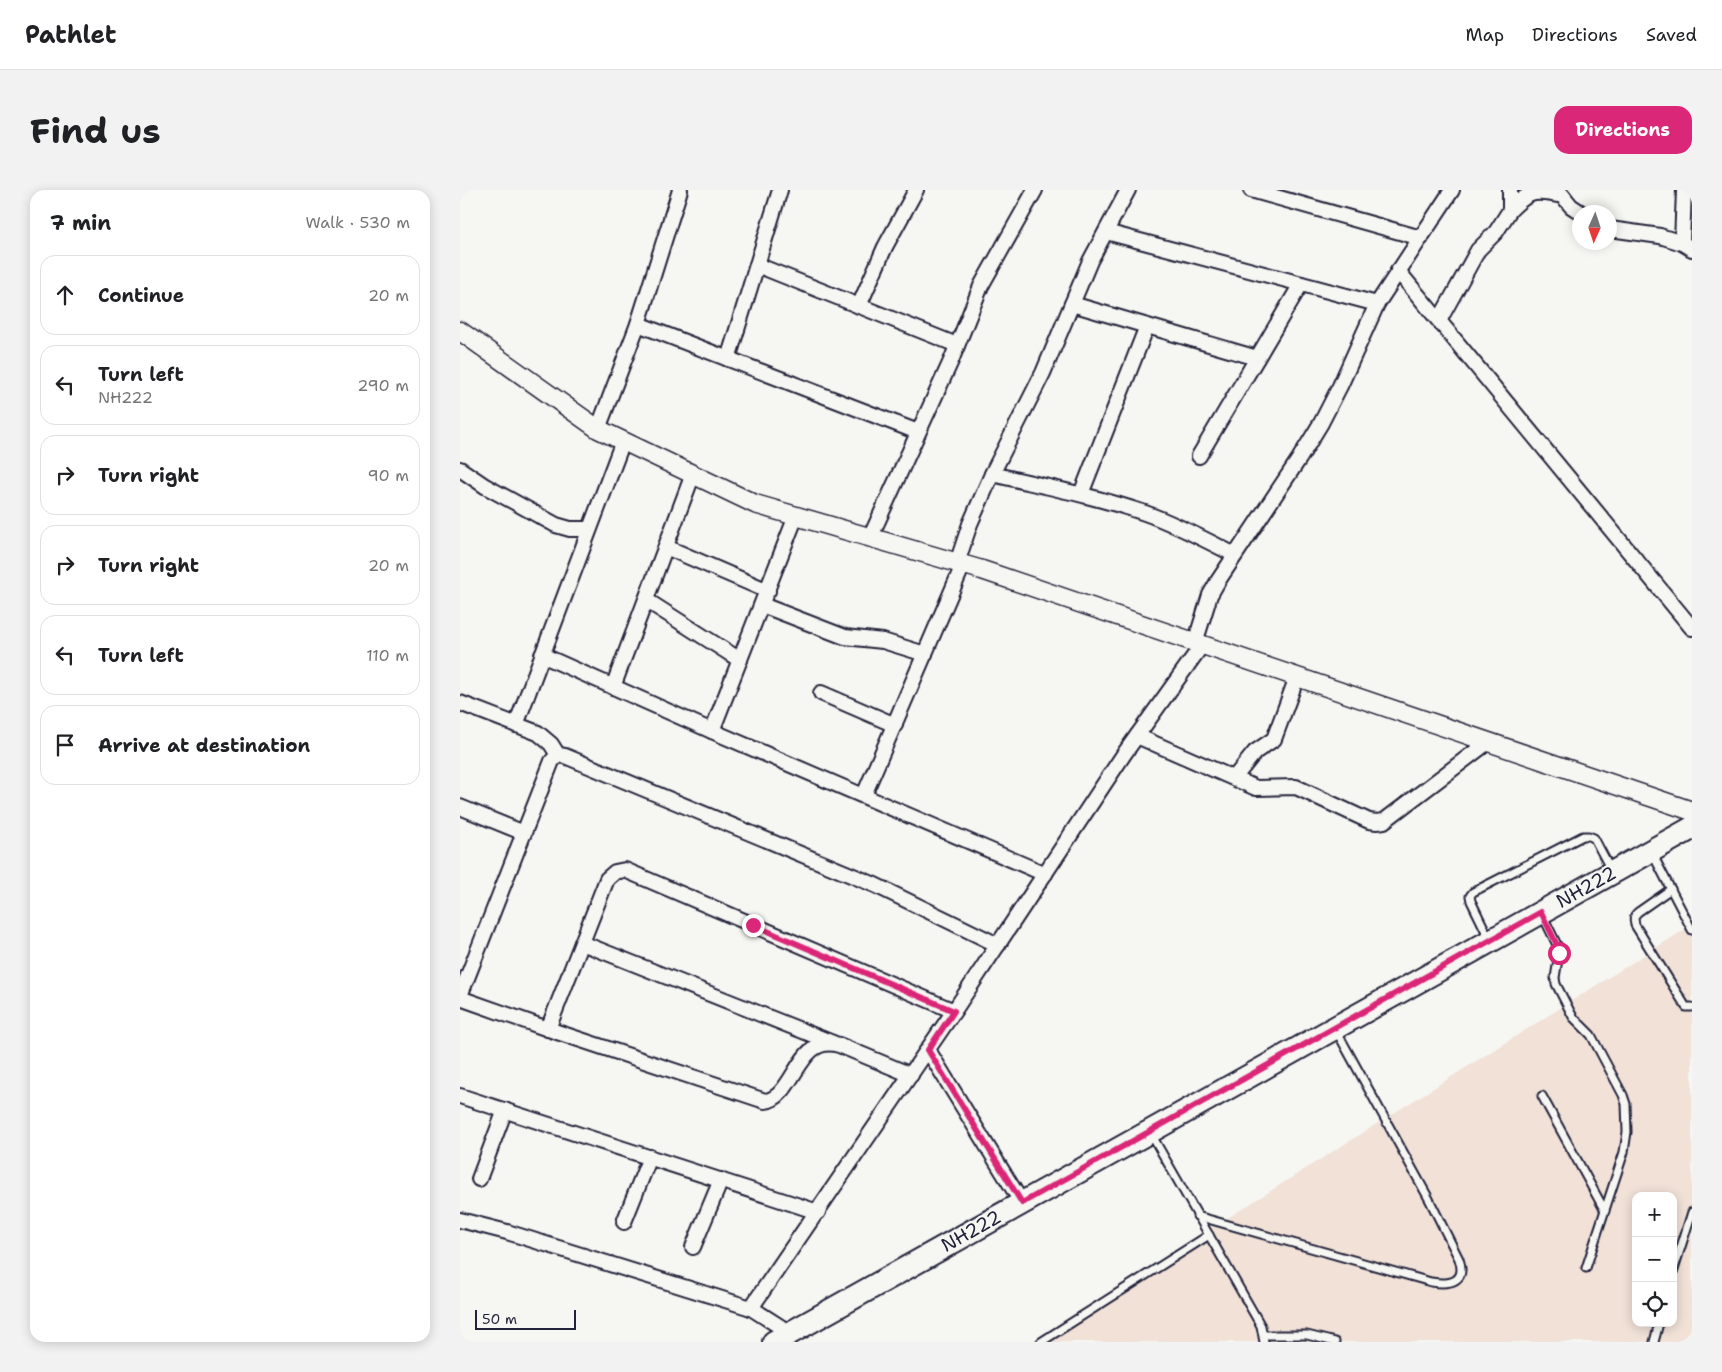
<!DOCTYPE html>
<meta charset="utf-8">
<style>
body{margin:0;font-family:"Shantell Sans",sans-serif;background:#f2f2f2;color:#202124}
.controls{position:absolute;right:15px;bottom:15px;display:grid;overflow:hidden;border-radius:10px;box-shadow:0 2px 12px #0003}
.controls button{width:45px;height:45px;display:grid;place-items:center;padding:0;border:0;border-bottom:1px solid #e0e0e0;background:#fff;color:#202124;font:25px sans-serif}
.compass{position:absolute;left:1112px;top:15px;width:45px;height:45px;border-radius:50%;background:#fff;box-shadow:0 2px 12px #0003;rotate:183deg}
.scale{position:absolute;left:15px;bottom:12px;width:101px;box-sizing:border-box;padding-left:5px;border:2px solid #22223b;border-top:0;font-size:14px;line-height:18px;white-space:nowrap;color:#22223b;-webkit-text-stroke:4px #f6f6f2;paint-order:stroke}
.stop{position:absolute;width:15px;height:15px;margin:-11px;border:4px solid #db2777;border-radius:50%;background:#fff}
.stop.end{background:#db2777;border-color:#fff;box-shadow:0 1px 5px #0008}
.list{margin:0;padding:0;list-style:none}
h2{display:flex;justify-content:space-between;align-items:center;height:65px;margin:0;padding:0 20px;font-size:21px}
h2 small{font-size:16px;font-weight:400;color:#757577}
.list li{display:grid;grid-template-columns:32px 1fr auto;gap:15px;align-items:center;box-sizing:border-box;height:80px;margin:0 10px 10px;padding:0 10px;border:1px solid #e0e0e0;border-radius:15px}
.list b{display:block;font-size:19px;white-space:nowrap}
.list p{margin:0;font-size:16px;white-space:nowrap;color:#757577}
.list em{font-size:16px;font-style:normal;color:#757577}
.icon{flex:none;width:28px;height:28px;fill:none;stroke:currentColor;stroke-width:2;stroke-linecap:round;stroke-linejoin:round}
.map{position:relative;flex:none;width:1232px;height:1152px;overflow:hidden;border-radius:15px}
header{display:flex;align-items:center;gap:30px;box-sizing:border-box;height:70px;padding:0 25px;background:#fff;border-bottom:1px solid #e0e0e0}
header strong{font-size:24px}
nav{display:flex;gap:28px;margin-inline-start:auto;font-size:18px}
.intro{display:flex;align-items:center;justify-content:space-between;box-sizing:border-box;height:120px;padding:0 30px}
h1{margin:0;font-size:35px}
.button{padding:12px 22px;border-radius:15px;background:#db2777;color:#fff;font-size:18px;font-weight:700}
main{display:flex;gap:30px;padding:0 30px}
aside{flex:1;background:#fff;border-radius:15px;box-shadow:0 2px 12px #0003}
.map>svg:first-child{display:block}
</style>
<header>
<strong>Pathlet</strong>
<nav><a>Map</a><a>Directions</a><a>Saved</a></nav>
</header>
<div class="intro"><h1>Find us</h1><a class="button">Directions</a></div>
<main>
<aside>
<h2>7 min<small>Walk · 530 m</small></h2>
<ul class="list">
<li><svg class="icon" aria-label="ahead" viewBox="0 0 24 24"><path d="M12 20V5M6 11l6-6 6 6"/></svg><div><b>Continue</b></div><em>20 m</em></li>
<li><svg class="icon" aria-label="left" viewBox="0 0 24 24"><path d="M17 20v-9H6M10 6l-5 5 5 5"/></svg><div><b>Turn left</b><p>NH222</p></div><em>290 m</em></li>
<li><svg class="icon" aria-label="right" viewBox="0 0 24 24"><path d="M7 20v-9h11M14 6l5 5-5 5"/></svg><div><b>Turn right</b></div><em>90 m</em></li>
<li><svg class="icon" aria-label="right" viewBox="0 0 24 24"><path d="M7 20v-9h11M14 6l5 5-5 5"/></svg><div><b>Turn right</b></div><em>20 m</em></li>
<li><svg class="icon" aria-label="left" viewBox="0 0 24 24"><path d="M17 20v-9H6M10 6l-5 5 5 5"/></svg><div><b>Turn left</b></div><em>110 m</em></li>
<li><svg class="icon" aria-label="arrive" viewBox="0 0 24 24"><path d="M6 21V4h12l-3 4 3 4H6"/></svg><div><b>Arrive at destination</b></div></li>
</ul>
</aside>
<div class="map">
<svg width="1232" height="1152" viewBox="0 0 1232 1152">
<rect width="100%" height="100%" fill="#f6f6f2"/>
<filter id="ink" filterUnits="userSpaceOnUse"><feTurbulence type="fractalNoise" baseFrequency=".02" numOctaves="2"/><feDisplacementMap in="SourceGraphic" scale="10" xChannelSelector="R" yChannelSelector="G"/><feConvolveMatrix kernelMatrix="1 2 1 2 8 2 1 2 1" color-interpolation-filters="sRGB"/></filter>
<g filter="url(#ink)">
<path fill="#f1e1d7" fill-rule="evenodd" d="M1232 735V1152H571ZM1176 1006H1213V1133H1176Z"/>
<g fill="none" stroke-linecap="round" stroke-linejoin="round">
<g stroke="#22223b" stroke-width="11">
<g id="service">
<polyline points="1192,663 1232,740"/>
<path d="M1211 699 1178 722C1173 726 1174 729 1175 735L1226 817H1232"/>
<polyline points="1082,724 1098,757 1099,763 1095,788 1096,794 1113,827 1131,845 1163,905 1166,914 1167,942 1164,962 1126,1078"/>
<polyline points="1029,748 1011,711 1010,706 1013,702 1123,646 1129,646 1134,648 1151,680"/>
<polyline points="1082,906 1145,1021"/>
<polyline points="691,944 801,1136 804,1152"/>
<path d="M737 1026 971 1092C990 1095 1007 1092 999 1069L969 1009 876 840"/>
<polyline points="1213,1082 1232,1022"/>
<polyline points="804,1145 847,1145 875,1152"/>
<polyline points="581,1152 749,1045"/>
<polyline points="1194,1152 1199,1133"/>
</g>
</g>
<g stroke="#22223b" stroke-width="18">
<g id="minor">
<polyline points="791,0 961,48"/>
<polyline points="1099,1 1111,16 1120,22"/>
<path d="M1050 20C1070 0 1075 0 1103 6"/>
<polyline points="1150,39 1200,46 1222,53 1232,59"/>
<polyline points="646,42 917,114"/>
<polyline points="1222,53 1224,0"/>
<polyline points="297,75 497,155"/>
<polyline points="938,81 1232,438"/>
<polyline points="612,114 797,168"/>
<polyline points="399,116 425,57 456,0"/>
<polyline points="980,129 1018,60 1036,42 1050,20 1050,0"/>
<polyline points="178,134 458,242"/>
<polyline points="268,169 320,0"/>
<polyline points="138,239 178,134 220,0"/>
<polyline points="739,266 841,94"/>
<polyline points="0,279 25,296 96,335 110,339 129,339"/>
<path d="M532 284C583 296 635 306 685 323 716 334 746 350 775 365"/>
<polyline points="621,304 687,136"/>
<polyline points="410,348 491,171 521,96 575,0"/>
<polyline points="206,357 308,401"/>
<polyline points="497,373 510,334 532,284 583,183 630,71 668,0"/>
<polyline points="186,410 280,470"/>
<polyline points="302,415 385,447 423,451 465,464"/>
<polyline points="735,453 750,405 758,391 839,269 861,233 880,196 917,114 992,0"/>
<polyline points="82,465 252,541 585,684"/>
<polyline points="153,497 233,284"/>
<polyline points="361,503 435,535"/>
<polyline points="0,513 78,543 91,554 98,565"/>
<polyline points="56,535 163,251"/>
<polyline points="252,541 336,326"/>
<polyline points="677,546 796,598 836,597 909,631 917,632 924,631 1028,552"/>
<polyline points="774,588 795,562 814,549 837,487"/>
<polyline points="404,605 503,375"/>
<polyline points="0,617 64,643"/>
<polyline points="122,753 373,853"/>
<polyline points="0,806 92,571 98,565 105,566 415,695 538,755"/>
<path d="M0 808 88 839 305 911C335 908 338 842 379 855L451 885"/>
<polyline points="88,839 147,689 155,682 165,680 494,821"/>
<polyline points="468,860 562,1013"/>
<polyline points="0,906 358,1022"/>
<polyline points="19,989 45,920"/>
<polyline points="0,1030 47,1042 291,1118 330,1143"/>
<polyline points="164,1032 190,967"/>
<polyline points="233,1057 261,990"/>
<polyline points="291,1118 494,821 664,564 742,455"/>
</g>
</g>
<g stroke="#22223b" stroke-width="21">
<polyline id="tertiary" points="0,141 138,239 295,314 522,380 1232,621"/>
</g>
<g stroke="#22223b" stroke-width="26">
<polyline id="primary" points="314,1152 1232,638"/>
</g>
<use href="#service" stroke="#f6f6f2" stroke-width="7"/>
<use href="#minor" stroke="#f6f6f2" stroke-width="14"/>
<use href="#tertiary" stroke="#f6f6f2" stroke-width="18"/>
<use href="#primary" stroke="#f6f6f2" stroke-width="22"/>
</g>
</g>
<g fill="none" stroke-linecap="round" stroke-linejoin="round" filter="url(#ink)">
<polyline stroke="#db2777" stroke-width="6" points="293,735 494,821 468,860 562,1013 1081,722 1098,757 1099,763"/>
</g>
<g text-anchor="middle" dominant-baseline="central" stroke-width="4" stroke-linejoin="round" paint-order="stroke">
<g font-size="19" fill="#22223b" stroke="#f6f6f2">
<text transform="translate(1126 697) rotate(-29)">NH222</text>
<text transform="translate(511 1041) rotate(-29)">NH222</text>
</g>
</g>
</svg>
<div class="controls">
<button>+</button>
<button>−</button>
<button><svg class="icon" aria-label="locate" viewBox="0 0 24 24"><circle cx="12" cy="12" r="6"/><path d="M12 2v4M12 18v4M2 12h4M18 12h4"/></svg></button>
</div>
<svg class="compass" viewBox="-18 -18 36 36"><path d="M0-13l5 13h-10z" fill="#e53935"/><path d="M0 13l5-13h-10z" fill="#757577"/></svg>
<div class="scale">50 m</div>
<div class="stop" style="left:1099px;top:763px"></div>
<div class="stop end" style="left:293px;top:735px"></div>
</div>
</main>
